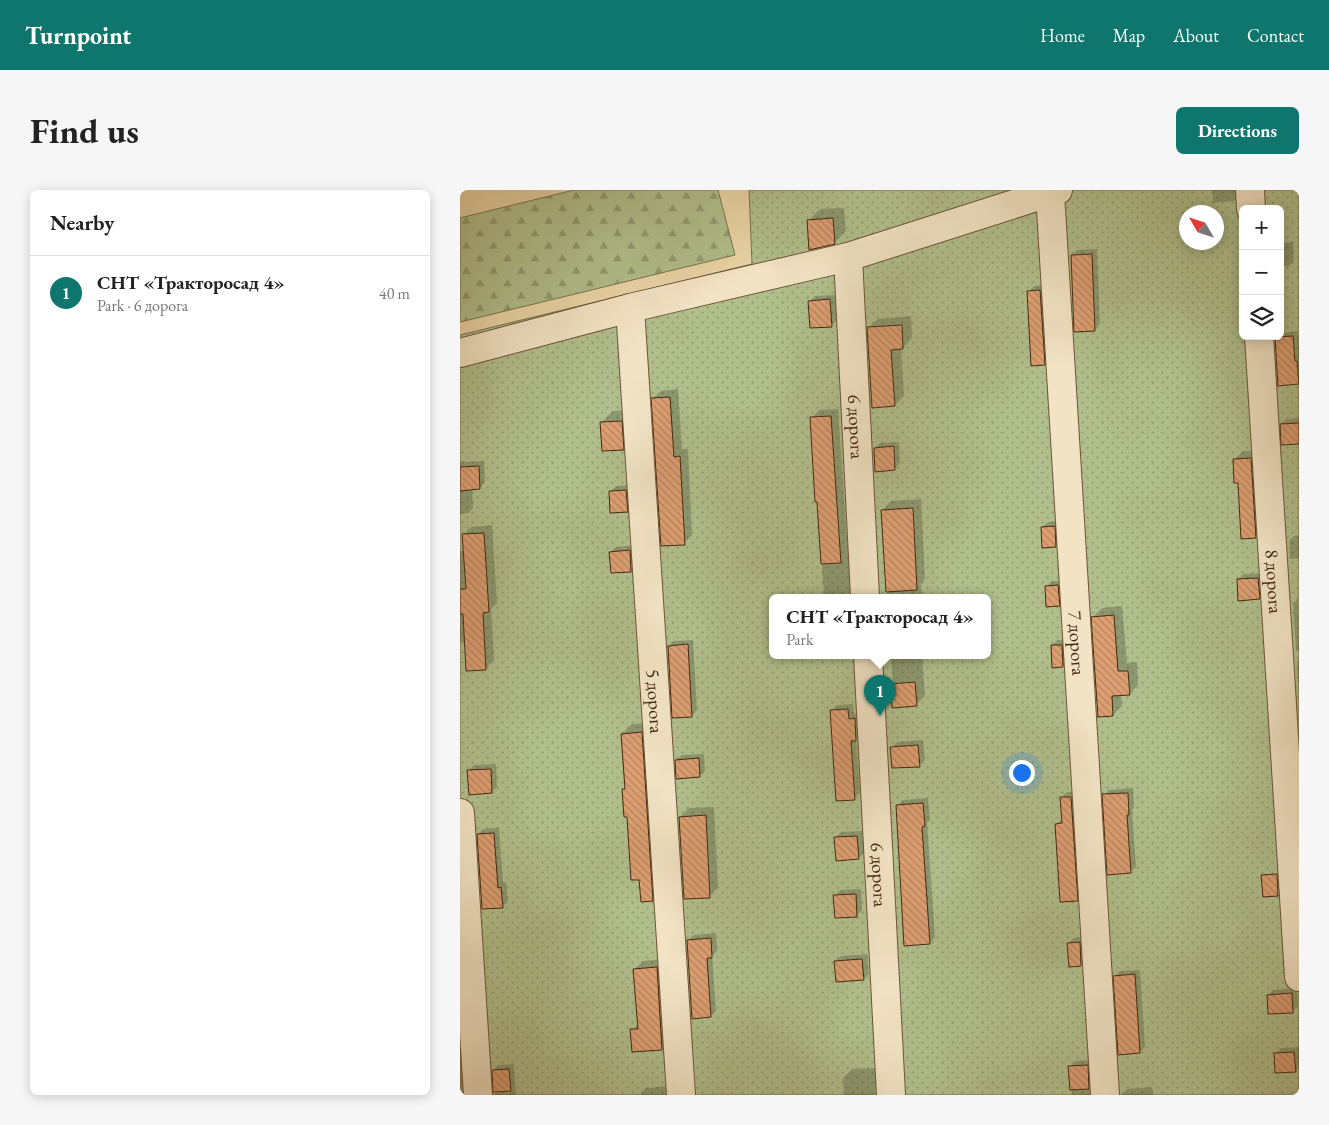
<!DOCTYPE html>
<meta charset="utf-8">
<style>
body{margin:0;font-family:"EB Garamond",serif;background:#f6f6f6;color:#222}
.controls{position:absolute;right:15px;top:15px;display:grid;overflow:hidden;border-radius:8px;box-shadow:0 2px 12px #0003}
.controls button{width:45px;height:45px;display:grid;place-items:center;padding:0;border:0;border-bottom:1px solid #e0e0e0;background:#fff;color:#222;font:25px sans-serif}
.compass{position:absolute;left:719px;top:15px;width:45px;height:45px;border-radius:50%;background:#fff;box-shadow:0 2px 12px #0003;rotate:309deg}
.you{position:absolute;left:561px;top:582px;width:18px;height:18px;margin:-12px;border:4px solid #fff;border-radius:50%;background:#1a73e8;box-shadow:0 0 0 8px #1a73e833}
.badge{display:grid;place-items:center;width:32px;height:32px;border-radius:50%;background:#0f766e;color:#fff;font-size:16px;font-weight:700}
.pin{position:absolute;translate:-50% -41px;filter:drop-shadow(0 1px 2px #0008)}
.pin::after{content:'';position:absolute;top:26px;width:18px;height:15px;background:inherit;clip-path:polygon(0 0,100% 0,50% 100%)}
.popup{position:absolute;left:309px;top:404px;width:222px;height:65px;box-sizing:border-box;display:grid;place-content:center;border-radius:8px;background:#fff;filter:drop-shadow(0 1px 4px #0005);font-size:16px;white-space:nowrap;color:#767676}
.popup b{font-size:19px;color:#222}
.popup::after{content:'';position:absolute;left:50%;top:100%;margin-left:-10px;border:10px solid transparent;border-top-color:#fff}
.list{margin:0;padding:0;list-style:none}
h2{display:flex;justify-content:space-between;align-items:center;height:65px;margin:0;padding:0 20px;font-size:21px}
h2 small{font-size:16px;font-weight:400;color:#767676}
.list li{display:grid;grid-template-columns:32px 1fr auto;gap:15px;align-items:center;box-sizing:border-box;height:75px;padding:0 20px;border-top:1px solid #e0e0e0}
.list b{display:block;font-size:19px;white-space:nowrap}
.list p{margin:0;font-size:16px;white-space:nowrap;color:#767676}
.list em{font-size:16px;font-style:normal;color:#767676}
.icon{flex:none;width:28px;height:28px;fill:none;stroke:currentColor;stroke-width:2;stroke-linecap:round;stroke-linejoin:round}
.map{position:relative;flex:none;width:839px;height:905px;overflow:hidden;border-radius:8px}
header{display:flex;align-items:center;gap:30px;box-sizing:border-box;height:70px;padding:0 25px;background:#0f766e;color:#fff}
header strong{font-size:24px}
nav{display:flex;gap:28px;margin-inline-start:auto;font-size:18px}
.intro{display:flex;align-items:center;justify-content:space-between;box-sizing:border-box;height:120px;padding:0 30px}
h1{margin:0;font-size:35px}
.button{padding:12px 22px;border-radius:8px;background:#0f766e;color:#fff;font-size:18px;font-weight:700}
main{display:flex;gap:30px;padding:0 30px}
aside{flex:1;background:#fff;border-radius:8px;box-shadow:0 2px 12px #0003}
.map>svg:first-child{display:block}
</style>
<header>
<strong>Turnpoint</strong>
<nav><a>Home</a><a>Map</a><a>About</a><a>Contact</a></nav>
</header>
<div class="intro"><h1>Find us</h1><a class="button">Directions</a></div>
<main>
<aside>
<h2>Nearby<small></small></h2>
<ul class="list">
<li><span class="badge">1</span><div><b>СНТ «Тракторосад 4»</b><p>Park · 6 дорога</p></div><em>40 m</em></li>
</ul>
</aside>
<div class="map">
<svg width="839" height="905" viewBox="0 0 839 905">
<defs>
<pattern id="forest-firs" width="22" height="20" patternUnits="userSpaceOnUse" patternTransform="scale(1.25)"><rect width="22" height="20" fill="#b0be8b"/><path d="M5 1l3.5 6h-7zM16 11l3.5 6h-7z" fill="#919a70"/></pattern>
<pattern id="garden-dots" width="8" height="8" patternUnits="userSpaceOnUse" patternTransform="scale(1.25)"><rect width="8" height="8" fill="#b0be8b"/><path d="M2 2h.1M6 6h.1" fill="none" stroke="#919a70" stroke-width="1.8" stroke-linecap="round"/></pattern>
<pattern id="building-back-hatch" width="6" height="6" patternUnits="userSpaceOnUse" patternTransform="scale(1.25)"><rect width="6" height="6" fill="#dd9f72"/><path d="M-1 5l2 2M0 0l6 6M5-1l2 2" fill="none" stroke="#b5825c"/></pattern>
</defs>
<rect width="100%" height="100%" fill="#e9d4a5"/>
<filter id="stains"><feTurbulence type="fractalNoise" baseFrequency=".004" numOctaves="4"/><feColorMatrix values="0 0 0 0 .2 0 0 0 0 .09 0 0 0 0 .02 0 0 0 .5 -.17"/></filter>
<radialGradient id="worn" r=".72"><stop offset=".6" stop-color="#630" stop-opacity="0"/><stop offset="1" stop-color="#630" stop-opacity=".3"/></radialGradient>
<polygon fill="url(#forest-firs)" stroke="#7a744e" points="114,0 258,0 275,65 0,132 0,28"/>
<path fill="url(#garden-dots)" stroke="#7a744e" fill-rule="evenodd" d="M289 0H839V905H0V145L292 74ZM783 19H820V146H783ZM726 22H756V52H726ZM312 407H528V465H312Z"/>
<g fill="#0003">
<polygon points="752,0 779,0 780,6 774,11 753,13"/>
<polygon points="384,18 386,41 374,53 348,31 360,19"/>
<polygon points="833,52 834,70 829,76 820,76 820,53"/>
<polygon points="637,59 640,134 635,139 612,65 617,60"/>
<polygon points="585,95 590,168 584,174 568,102 574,96"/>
<polygon points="375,105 377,130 371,135 349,112 355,106"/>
<polygon points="451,126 452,148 443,158 441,158 444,206 435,215 408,138 418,129"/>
<polygon points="838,141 839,156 839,193 816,148 820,146 821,143"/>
<polygon points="218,199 222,259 228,259 232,345 224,353 193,208 201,201"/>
<polygon points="378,219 391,407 364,407 352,228 359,220"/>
<polygon points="173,220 174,247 163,259 142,232 153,221"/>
<polygon points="839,228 839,253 821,234 827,229"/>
<polygon points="439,252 440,273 434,279 415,258 420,253"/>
<polygon points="799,260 804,338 795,347 774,270 783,261"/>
<polygon points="24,271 25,292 20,298 12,298 13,318 8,323 0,324 0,272"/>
<polygon points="171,295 172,315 167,320 150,302 156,296"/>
<polygon points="461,309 465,389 461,394 462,407 428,407 422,320 431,311"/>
<polygon points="600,331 601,350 595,356 582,337 588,332"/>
<polygon points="32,335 37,413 31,419 34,470 26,478 7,480 5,452 0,452 0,361 4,361 3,345 11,337"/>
<polygon points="839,345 839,368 830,369 829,351 834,346"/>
<polygon points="175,355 176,375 171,381 151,362 156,357"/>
<polygon points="803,383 805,403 799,408 778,390 783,384"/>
<polygon points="592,391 603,391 604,409 599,415 586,397"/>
<polygon points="838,408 839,461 836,461 833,414"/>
<polygon points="662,416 667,473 677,472 678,495 669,504 661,504 662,516 653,525 633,427 642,418"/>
<polygon points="233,450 237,520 232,526 209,456 214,451"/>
<polygon points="597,450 607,450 608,471 603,476 592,456"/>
<polygon points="431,465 462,465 465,506 456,515 431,494 433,493"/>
<polygon points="839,469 839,493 838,493 837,472"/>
<polygon points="393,514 394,524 400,523 401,544 396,549 400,603 394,608 371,520 377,515"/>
<polygon points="191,533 202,700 192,710 180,688 163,600 166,597 162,544 172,534"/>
<polygon points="463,550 465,570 459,575 432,557 437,552"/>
<polygon points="244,564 245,581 240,586 216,570 222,565"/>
<polygon points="36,574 37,597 32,602 8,581 14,575"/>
<polygon points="673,598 674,618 672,620 676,677 670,682 644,605 649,600"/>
<polygon points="607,602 616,602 622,705 617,710 596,634 603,629 601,608"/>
<polygon points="468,608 470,630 467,633 475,747 470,753 437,616 443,610"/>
<polygon points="254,617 258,698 249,706 220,627 229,618"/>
<polygon points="39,638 43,693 46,692 48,711 42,717 18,644 24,639"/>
<polygon points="402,641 404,663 398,668 376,648 381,642"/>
<polygon points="401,699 402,720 397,725 375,706 380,700"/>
<polygon points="256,743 257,761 252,766 256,821 251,826 228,750 233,745"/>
<polygon points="625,747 626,769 621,775 608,753 614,748"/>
<polygon points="407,764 409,784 403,789 375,771 381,766"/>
<polygon points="205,769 210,850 201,859 172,840 179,833 175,779 183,771"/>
<polygon points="680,780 685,857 680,862 655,786 660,781"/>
<polygon points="837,798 838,816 832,822 808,805 813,800"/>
<polygon points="0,837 9,905 0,905"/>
<polygon points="839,857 839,877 835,881 816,864 821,858"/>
<polygon points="632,870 636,905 612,905 610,877 615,871"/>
<polygon points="54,874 56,905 35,905 33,880 39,875"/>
<polygon points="415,878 417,905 384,905 383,888 392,879"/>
<polygon points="210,896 211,905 181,905 181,903 186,898"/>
<polygon points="692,897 693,905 662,905 667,899"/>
</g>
<g fill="url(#building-back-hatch)" stroke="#452911">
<polygon points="373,28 375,54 349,60 347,30"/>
<polygon points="632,64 635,141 614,142 611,65"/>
<polygon points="580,100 585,175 571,176 567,101"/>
<polygon points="370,109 372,137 350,138 348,111"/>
<polygon points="442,135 443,159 431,160 435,216 412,218 407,137"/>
<polygon points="833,146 835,171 837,171 839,194 818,196 815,147"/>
<polygon points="210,207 214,267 220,266 225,355 201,356 191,208"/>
<polygon points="371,226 381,373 361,374 357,312 355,312 350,227"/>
<polygon points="162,231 164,260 142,261 140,232"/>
<polygon points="839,233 839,254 821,255 820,234"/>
<polygon points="434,256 435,280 415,282 414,258"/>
<polygon points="791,268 796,348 781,349 778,293 774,293 773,269"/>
<polygon points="19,276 20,299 0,301 0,277"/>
<polygon points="166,300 168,322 150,323 149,301"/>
<polygon points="453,318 457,400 426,402 421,320"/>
<polygon points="595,336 596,357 582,358 581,337"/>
<polygon points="24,343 29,422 23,423 26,480 6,481 3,424 0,424 0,399 6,399 2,344"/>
<polygon points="170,360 171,382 151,383 149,362"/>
<polygon points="798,388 800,409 778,411 777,389"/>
<polygon points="598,395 600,416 586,417 585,396"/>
<polygon points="654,425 658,481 668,481 670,505 652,506 653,526 638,527 631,427"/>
<polygon points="228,454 232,527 212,528 208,456"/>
<polygon points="591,455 602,455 603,477 592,478"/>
<polygon points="455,492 457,516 432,518 430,494"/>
<polygon points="388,519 389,529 395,528 396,551 391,551 395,610 376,611 370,520"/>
<polygon points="182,542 193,711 181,712 179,690 171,690 167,627 164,627 162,599 165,599 161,544"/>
<polygon points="458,555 460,577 432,578 430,557"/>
<polygon points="239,568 240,587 216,589 215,570"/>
<polygon points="31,579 32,603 9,605 7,580"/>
<polygon points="668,603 669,625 667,625 671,683 647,685 642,604"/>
<polygon points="600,607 611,607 618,711 600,712 595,634 602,633"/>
<polygon points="463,613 465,636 462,637 470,754 444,756 436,615"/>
<polygon points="246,625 250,708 224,709 219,627"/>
<polygon points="34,643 38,698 41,697 43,718 22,719 17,644"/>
<polygon points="397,646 399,669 376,671 374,647"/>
<polygon points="817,684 818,706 803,707 801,685"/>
<polygon points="396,704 397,727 375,728 373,705"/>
<polygon points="251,748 252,768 247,768 251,827 232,829 227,750"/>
<polygon points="620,752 621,776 609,777 607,753"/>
<polygon points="402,769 404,790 376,792 374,771"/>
<polygon points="197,777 202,860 172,862 170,839 178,839 173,779"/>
<polygon points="675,784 680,863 658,865 653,786"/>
<polygon points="832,803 833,823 808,824 807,805"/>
<polygon points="834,862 836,882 815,883 814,863"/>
<polygon points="628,875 629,899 610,900 608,876"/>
<polygon points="49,879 51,901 33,902 32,880"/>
</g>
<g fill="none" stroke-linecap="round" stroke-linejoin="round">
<g stroke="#6e5436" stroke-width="30">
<g id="minor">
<polyline points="790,0 791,19"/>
<path id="s1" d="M590 3 645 905"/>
<path id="s2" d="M388 67 405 407"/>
<path id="s3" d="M170 118 221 905"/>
<path id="s4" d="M799 146 839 787"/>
<polyline points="0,163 170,118 388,67 598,0"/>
<path id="s5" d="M408 465 431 905"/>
<polyline points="0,623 18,905"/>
</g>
</g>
<use href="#minor" stroke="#f1e3c4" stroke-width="28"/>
</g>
<g text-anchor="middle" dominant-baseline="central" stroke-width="4" stroke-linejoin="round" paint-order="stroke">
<g font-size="19" fill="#452911" stroke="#f1e3c4">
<text stroke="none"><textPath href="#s2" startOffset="170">6 дорога</textPath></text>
<text stroke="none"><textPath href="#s4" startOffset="246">8 дорога</textPath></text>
<text stroke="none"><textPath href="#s1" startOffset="451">7 дорога</textPath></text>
<text stroke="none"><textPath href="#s3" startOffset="394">5 дорога</textPath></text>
<text stroke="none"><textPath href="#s5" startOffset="220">6 дорога</textPath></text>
</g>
</g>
<rect width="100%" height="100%" filter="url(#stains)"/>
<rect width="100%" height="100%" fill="url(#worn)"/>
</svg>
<div class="controls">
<button>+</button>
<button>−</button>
<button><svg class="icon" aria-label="layers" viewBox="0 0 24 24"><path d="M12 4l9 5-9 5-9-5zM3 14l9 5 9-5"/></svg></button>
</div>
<svg class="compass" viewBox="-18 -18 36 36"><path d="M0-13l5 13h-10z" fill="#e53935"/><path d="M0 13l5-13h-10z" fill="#767676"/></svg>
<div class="you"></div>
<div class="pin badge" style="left:420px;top:526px">1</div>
<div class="popup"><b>СНТ «Тракторосад 4»</b>Park</div>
</div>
</main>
